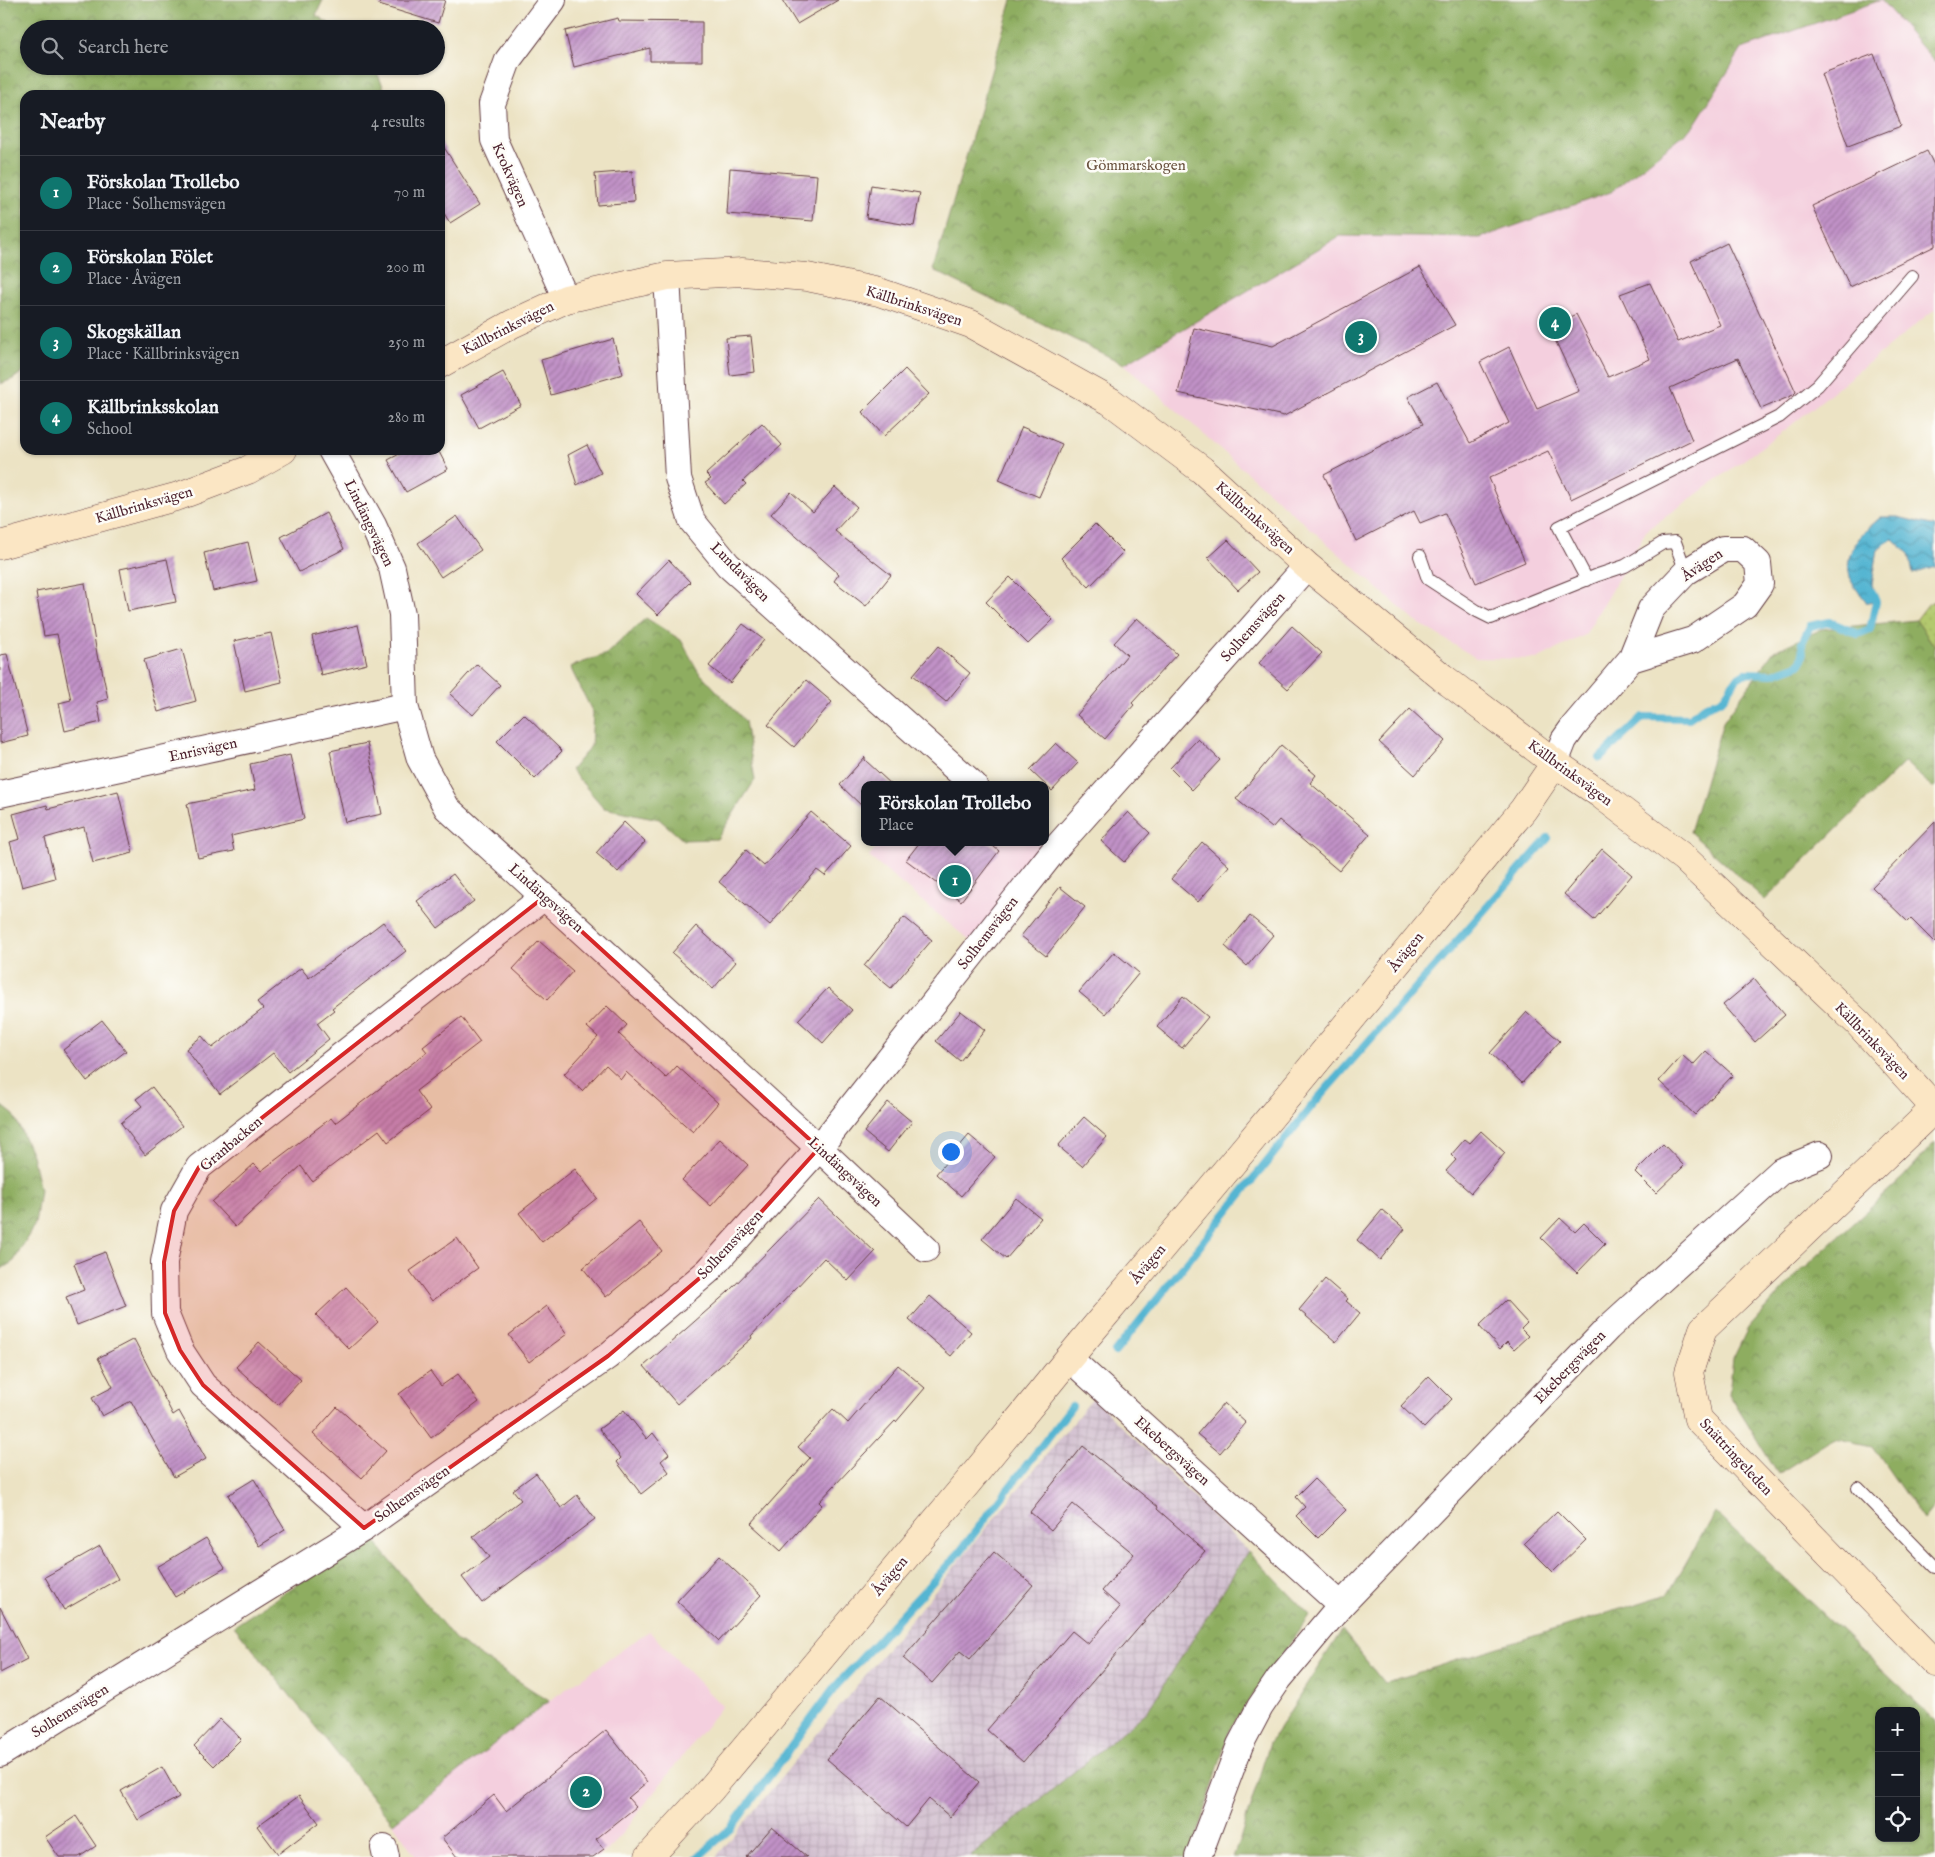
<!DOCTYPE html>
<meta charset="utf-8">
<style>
body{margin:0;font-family:"IM FELL English",serif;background:#242831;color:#f1f3f6}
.controls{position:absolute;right:15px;bottom:15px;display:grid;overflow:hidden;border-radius:10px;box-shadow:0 1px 4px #0004}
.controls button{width:45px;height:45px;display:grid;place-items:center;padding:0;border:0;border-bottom:1px solid #363941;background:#171b24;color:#f1f3f6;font:25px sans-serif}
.you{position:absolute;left:950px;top:1151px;width:18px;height:18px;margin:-12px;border:4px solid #fff;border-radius:50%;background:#1a73e8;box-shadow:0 0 0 8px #1a73e833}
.badge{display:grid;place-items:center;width:32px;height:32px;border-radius:50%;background:#0f766e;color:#fff;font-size:16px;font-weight:700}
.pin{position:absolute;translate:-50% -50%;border:2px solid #fff;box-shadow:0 1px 5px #0006}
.popup{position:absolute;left:861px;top:781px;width:188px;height:65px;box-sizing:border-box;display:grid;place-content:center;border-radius:10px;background:#171b24;filter:drop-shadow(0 1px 4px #0005);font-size:16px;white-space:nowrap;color:#9ea1a6}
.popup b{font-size:19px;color:#f1f3f6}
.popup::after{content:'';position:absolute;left:50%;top:100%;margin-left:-10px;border:10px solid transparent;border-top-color:#171b24}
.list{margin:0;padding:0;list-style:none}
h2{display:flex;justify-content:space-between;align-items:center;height:65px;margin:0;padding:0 20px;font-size:21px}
h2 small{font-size:16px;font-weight:400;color:#9ea1a6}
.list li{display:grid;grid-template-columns:32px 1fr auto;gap:15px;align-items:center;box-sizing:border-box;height:75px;padding:0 20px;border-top:1px solid #363941}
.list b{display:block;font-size:19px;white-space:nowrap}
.list p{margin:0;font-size:16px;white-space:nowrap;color:#9ea1a6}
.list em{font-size:16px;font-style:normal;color:#9ea1a6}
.icon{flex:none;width:28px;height:28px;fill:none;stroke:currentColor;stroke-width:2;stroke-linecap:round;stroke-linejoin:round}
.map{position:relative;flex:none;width:1935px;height:1857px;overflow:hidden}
.search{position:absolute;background:#171b24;box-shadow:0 1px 4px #0004;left:20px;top:20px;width:425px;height:55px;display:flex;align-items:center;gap:12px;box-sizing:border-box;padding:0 18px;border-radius:28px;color:#9ea1a6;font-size:19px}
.panel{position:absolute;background:#171b24;box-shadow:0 1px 4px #0004;left:20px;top:90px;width:425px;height:365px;border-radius:15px}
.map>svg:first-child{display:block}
</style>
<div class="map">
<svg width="1935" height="1857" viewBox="0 0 1935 1857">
<defs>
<pattern id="industrial-grid" width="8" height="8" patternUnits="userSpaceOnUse" patternTransform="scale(1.25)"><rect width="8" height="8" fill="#d0bdce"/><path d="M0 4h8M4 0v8" fill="none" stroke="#b4a2b1"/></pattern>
<pattern id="grass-dots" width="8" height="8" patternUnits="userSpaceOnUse" patternTransform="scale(1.25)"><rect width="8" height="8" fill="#b3c96e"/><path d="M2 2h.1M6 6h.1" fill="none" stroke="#9bac5f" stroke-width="1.8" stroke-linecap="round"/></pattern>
<pattern id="forest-crowns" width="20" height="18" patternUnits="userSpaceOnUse" patternTransform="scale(1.25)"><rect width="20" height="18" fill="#8ead61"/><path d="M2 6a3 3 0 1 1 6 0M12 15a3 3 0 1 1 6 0" fill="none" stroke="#768c50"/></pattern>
<pattern id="water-waves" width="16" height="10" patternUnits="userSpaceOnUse" patternTransform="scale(1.25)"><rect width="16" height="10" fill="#54b5d2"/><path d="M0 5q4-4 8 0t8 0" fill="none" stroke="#4893ab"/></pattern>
<pattern id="building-hatch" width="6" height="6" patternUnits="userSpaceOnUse" patternTransform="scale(1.25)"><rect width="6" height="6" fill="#c192c7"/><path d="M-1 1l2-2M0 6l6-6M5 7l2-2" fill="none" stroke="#9f77a2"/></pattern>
</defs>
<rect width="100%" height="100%" fill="#fdfcf7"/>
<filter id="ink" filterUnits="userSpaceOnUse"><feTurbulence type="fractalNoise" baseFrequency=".02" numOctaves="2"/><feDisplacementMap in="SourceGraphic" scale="10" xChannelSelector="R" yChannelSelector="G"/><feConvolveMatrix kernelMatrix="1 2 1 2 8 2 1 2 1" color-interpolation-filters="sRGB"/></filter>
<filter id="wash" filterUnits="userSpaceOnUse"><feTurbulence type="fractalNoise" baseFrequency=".0096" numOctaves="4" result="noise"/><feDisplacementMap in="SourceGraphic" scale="20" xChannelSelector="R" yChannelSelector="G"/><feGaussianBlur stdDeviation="1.12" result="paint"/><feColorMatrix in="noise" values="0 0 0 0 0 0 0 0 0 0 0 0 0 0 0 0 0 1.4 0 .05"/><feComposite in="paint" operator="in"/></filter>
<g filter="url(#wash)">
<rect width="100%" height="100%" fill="#ece3c4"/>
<g fill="#f4cfde">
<polygon points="1881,0 1935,62 1935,309 1789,427 1646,531 1585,635 1537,659 1476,658 1415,621 1124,364 1340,236 1480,238 1693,127 1742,49"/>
<polygon points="881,842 1038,842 1046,849 970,941 869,857"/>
<polygon points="649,1631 722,1706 612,1846 598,1857 416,1857 393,1823 549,1701"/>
</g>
<polygon fill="url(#industrial-grid)" points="1093,1398 1248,1551 1147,1712 970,1857 716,1857"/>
<polygon fill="url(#grass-dots)" stroke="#7e744c" points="1935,601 1935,647 1916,620 1928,604"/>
<g fill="url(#forest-crowns)" stroke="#6c6646" fill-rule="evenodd">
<polygon points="0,0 323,0 316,15 337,29 29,29 29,66 374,66 387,95 25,95 25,370 13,379 0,384"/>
<polygon points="1012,0 1935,0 1935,62 1881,0 1742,49 1693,127 1611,192 1480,238 1340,236 1124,364 933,270"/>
<polygon points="646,618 681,640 698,671 745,721 755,780 717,839 683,840 659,819 604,808 571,770 591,746 593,713 570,667 606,654"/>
<polygon points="1916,620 1935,647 1935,786 1933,788 1905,762 1765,900 1690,832 1723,722 1774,651 1822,629"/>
<polygon points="0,1104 14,1115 32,1155 40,1190 35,1224 14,1261 0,1270"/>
<polygon points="1935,1142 1935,1505 1923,1520 1872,1446 1834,1438 1778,1474 1729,1394 1733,1359 1748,1328 1791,1280 1903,1177"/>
<path d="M1715 1512 1935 1720V1857H1233L1240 1839 1270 1742 1342 1630 1384 1683 1668 1594ZM1879 1711H1916V1838H1879Z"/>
<polygon points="370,1536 456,1640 549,1701 393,1823 234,1626"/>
<polygon points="1248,1551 1310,1615 1230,1728 1191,1857 970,1857 1147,1712"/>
</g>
<path fill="url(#water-waves)" stroke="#4f6a7e" d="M1881 517H1898L1935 526V567L1913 574 1909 554 1892 538 1878 550 1872 584 1876 602 1867 603C1863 596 1854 588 1851 580 1841 552 1862 533 1881 517Z"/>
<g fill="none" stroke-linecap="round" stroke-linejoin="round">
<g stroke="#54b5d2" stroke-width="8">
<polyline points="1600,758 1643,717 1689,718 1706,706 1722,700 1737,678 1745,673 1773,674 1800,664 1803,656 1802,643 1810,626 1830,622 1858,634 1870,629 1876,602 1872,592"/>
<polyline points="1115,1352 1315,1102 1548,838"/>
<polyline points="698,1857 731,1828 836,1686 959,1553 1072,1406"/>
</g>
</g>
<g id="blocks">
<g fill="url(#building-hatch)">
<polygon points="380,0 445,0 438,23 379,5"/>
<polygon points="782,0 838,0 797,24"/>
<polygon points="618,18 619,21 702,22 702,61 650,61 650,48 574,67 565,31"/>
<polygon points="1874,54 1901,126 1848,146 1821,74"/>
<polygon points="440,141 480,204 450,223 440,207"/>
<polygon points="1927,151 1935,167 1935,246 1850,287 1812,206"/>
<polygon points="730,168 817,175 813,221 727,214"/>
<polygon points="632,171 634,202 598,205 595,174"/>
<polygon points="871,185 920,193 914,226 866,218"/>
<polygon points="1727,243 1796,392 1793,395 1761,409 1738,358 1670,388 1692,440 1571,499 1548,451 1489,478 1525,562 1476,583 1445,513 1420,523 1414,511 1356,541 1324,475 1423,424 1408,397 1437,382 1470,443 1509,423 1480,362 1509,347 1537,409 1579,391 1549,327 1576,314 1608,377 1650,359 1620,294 1650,283 1678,342 1720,325 1691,261"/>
<polygon points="1420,267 1455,325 1284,416 1178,393 1194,328 1273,346"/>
<polygon points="751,336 755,372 730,375 726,338"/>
<polygon points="613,339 623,374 551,395 541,360"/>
<polygon points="905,369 929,394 884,436 862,412"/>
<polygon points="503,372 521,405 479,428 461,395"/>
<polygon points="762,423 782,445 743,481 746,484 724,504 705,483 711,479 706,474"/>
<polygon points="1022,427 1062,444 1039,497 999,480"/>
<polygon points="587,445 601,473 577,485 568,455"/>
<polygon points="407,450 438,450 448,469 406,492 388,460"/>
<polygon points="835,487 857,507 835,531 891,575 866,606 834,581 839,574 771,514 791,492 813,512"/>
<polygon points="326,513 344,549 299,572 281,537"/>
<polygon points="457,516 481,550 441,577 418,543"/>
<polygon points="1095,524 1123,552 1089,587 1061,558"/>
<polygon points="1228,540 1258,572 1238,590 1208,558"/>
<polygon points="248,542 257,581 213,591 204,553"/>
<polygon points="167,559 176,602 128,611 120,569"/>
<polygon points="669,560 690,582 658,615 636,594"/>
<polygon points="1010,577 1053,620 1028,644 986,602"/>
<polygon points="85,583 98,660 100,660 108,699 97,702 101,722 65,731 59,703 71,700 57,634 44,636 36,592"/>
<polygon points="1137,618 1177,654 1132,703 1134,705 1105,739 1077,715 1127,655 1114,643"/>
<polygon points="743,624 764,640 730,683 709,666"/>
<polygon points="358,625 367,664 321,675 312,636"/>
<polygon points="1292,626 1322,653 1288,689 1259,663"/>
<polygon points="271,633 282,682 245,691 234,641"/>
<polygon points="938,646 970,673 946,702 913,675"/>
<polygon points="182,649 196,701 158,712 144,660"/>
<polygon points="7,654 28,736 0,743 0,655"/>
<polygon points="477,664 500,685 473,715 450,694"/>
<polygon points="806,680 832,702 794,747 768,725"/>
<polygon points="1410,709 1445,741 1415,775 1379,742"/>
<polygon points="524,714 562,751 535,779 497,741"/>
<polygon points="1198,739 1220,760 1192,790 1170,768"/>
<polygon points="367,743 382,814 345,822 330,751"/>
<polygon points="1056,743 1078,763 1052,791 1030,770"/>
<polygon points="1281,745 1316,775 1310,783 1370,834 1339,871 1279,820 1272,828 1236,799"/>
<polygon points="290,755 304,819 231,836 234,851 198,858 187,804 255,790 250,764"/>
<polygon points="865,757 865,760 892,785 865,785 865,809 840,785"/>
<polygon points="118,791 133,853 93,863 84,827 45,838 55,878 22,887 10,842 20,839 13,814 47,805 48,809"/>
<polygon points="811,812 851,846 825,876 817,870 770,925 719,882 746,850 764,866"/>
<polygon points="1128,812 1150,833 1124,862 1101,841"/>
<polygon points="624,822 645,842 618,872 596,853"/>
<polygon points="1935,822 1935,943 1911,919 1908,922 1872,887"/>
<polygon points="920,842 988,842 999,851 961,901 906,860"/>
<polygon points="1202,842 1229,866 1198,902 1171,879"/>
<polygon points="1602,849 1632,875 1594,920 1564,894"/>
<polygon points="453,874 474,901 438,928 417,901"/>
<polygon points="1060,887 1085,907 1046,956 1021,936"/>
<polygon points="1250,916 1273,935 1247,966 1225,946"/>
<polygon points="904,917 932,940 891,988 864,966"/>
<polygon points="383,922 406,951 332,1008 334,1010 317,1023 329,1039 288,1072 273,1053 220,1094 186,1049 202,1036 212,1048 263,1009 257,1002 301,968 309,978"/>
<polygon points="696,926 736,962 713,989 672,953"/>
<polygon points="539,941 573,971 547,1000 513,969"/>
<polygon points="1114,952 1139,973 1105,1014 1079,992"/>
<polygon points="1754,979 1785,1015 1755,1042 1723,1005"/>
<polygon points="828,988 852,1010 823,1043 798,1020"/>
<polygon points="1183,996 1208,1017 1182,1048 1157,1027"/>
<polygon points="607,1006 627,1025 619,1034 666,1078 677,1066 718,1103 693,1132 626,1072 621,1079 606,1065 582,1091 564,1074 598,1037 587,1027"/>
<polygon points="961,1011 985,1030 960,1061 936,1041"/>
<polygon points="1527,1012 1560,1041 1522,1083 1490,1053"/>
<polygon points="461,1017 480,1042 416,1091 430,1110 388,1142 379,1130 312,1181 301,1166 235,1227 212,1202 254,1164 261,1171 331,1118 335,1123 427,1052 423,1047"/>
<polygon points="102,1020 126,1051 87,1081 63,1050"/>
<polygon points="1706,1051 1733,1075 1695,1115 1659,1081 1682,1055 1693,1065"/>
<polygon points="152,1087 182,1126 145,1155 121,1123 142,1106 136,1099"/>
<polygon points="888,1102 912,1122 888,1152 864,1132"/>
<polygon points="1084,1117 1107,1137 1082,1166 1058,1146"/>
<polygon points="1481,1131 1505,1153 1471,1193 1446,1171 1456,1160 1451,1155 1465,1139 1470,1143"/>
<polygon points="969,1135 995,1157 961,1196 936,1174"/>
<polygon points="720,1139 748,1165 711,1206 682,1180"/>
<polygon points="1663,1144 1684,1166 1656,1193 1635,1172"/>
<polygon points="575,1169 597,1198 542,1242 519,1213"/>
<polygon points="1016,1198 1041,1218 1006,1259 982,1239"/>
<polygon points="819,1199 875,1252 848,1281 824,1258 751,1336 752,1338 677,1404 644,1366 728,1292"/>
<polygon points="1382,1210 1405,1229 1380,1260 1357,1240"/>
<polygon points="1560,1218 1575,1232 1584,1223 1605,1244 1577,1273 1541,1238"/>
<polygon points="639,1222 662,1251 606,1297 583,1268"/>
<polygon points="457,1238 478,1268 432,1301 410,1271"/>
<polygon points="105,1252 126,1306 77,1325 66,1297 84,1290 74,1264"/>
<polygon points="1325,1279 1348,1299 1346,1301 1360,1313 1336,1342 1299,1310"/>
<polygon points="346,1287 378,1322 349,1349 316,1315"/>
<polygon points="930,1296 971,1332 951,1356 909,1320"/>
<polygon points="1506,1300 1527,1323 1521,1329 1528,1336 1514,1349 1507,1342 1500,1349 1479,1326"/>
<polygon points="547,1306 567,1334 529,1362 509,1335"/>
<polygon points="134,1339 173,1415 179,1411 206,1459 174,1477 131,1401 102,1416 92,1398 113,1387 98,1358"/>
<polygon points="259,1342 301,1380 278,1405 236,1367"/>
<polygon points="898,1365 925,1388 896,1422 895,1421 819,1502 822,1505 781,1551 751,1524 810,1458 798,1447 833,1409 848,1423"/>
<polygon points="430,1371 441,1386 458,1374 479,1402 431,1438 399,1394"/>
<polygon points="1429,1376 1452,1399 1424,1428 1401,1406"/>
<polygon points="1224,1403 1246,1423 1220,1453 1197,1434"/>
<polygon points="337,1407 386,1451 362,1478 313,1434"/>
<polygon points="624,1410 647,1439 653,1433 669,1454 661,1461 669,1472 641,1494 617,1462 621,1458 599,1429"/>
<polygon points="1083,1446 1158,1507 1157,1509 1205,1551 1023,1762 987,1730 1072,1631 1088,1644 1120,1607 1102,1591 1134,1554 1073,1504 1051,1530 1030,1512"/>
<polygon points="536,1473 561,1508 577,1495 595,1519 482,1603 462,1577 489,1557 473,1537 521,1500 513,1490"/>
<polygon points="254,1479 285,1530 259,1546 228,1495"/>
<polygon points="1314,1479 1346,1510 1318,1538 1296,1516 1305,1507 1296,1497"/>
<polygon points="1557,1511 1586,1540 1553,1572 1524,1543"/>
<polygon points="206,1538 225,1568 175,1597 157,1567"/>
<polygon points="100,1546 118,1579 64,1610 45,1577"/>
<polygon points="994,1552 1033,1585 970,1659 960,1651 932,1683 903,1658"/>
<polygon points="719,1556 761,1595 719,1641 677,1601"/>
<polygon points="0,1607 27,1659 0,1673"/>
<polygon points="880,1696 979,1782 950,1817 929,1799 906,1827 827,1759"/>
<polygon points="220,1719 241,1739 214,1766 194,1746"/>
<polygon points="606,1730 647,1782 628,1798 636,1807 596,1839 604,1849 593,1857 457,1857 442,1838 494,1795 506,1811"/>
<polygon points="162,1767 179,1797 138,1820 121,1791"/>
<polygon points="299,1796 319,1823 278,1854 257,1826"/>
<polygon points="76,1816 96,1846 79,1857 59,1857 45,1837"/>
<polygon points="772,1827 807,1857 746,1857"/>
</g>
</g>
</g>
<g filter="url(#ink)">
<use href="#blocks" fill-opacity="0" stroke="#623c42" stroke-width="1"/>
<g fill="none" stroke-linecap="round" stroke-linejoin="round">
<g stroke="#623c42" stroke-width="14">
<g id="lane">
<polyline points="1420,556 1428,579 1477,611 1491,618 1598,575 1625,566 1663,543 1675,542 1686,572"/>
<polyline points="1587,580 1559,527 1779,417 1818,385 1912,276"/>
<polyline points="1858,1488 1935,1567"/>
</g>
</g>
<g stroke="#623c42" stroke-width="28">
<g id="street">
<polyline points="553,0 508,60 492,104 494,140 566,299"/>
<polyline points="667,276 678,478 692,521 728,565 974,785"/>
<polyline points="331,450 373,525 392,568 402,614 405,706 420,759 447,808 819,1148 926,1249"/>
<polyline points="1555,763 1564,740 1574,726 1631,659 1651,609 1686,572 1723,549 1743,549 1758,563 1760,584 1745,605 1693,640 1631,659"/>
<polyline points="0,794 405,706"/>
<polyline points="1069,1358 1341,1605 1608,1328 1781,1171 1820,1155"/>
<polyline points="364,1528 203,1385 180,1350 165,1313 164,1262 174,1211 199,1167 544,897"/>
<polyline points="0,1754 364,1528 608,1356 708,1271 819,1148 1056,848 1307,566"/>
<polyline points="384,1848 386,1857"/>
<polyline points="1198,1857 1240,1745 1260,1707 1279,1679 1341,1605"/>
</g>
</g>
<g stroke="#623c42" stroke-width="29">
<g id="secondary">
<polyline points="440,364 512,324 566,299 667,276 742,272 807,277 879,292 971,324 1110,401 1202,470 1307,566 1442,677 1555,763 1600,794 1684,858 1858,1023 1935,1108"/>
<polyline points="0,545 179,496 248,470 283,450"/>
<polyline points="1935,1108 1703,1329 1689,1372 1698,1419 1935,1663"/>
<polyline points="649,1857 711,1789 969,1481 1069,1358 1250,1142 1523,810 1555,763"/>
</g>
</g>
<use href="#lane" stroke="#fff" stroke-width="12"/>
<use href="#street" stroke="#fff" stroke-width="26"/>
<use href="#secondary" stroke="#fbe6c4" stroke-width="28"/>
</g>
</g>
<path fill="#d62828" fill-opacity="0.2" stroke="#d62828" stroke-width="4" stroke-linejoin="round" d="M544 897 819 1148 708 1271 608 1356 364 1528 203 1385 180 1350 165 1313 164 1262 174 1211 199 1167Z"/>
<g text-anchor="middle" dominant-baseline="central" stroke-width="5" stroke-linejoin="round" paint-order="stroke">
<g font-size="15" fill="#6a523f" stroke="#fdfcf7">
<text x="1136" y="165">Gömmarskogen</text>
</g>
<g font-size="15" fill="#4a1f2b" stroke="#fdfcf7">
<text transform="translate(510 175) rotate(66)">Krokvägen</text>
<text transform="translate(914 306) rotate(18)">Källbrinksvägen</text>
<text transform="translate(508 328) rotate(-27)">Källbrinksvägen</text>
<text transform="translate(144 505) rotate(-16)">Källbrinksvägen</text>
<text transform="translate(1255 518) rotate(42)">Källbrinksvägen</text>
<text transform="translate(369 523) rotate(64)">Lindängsvägen</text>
<text transform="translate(1702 565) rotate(-34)">Åvägen</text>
<text transform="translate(740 572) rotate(45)">Lundavägen</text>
<text transform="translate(1253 627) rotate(-48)">Solhemsvägen</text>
<text transform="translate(203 750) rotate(-12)">Enrisvägen</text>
<text transform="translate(1570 773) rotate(36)">Källbrinksvägen</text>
<text transform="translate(546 898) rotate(42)">Lindängsvägen</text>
<text transform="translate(988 933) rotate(-52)">Solhemsvägen</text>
<text transform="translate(1406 952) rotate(-51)">Åvägen</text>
<text transform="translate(1872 1041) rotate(46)">Källbrinksvägen</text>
<text transform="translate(231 1144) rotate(-40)">Granbacken</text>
<text transform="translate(845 1172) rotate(43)">Lindängsvägen</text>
<text transform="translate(730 1245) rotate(-47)">Solhemsvägen</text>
<text transform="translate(1148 1264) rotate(-50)">Åvägen</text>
<text transform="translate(1570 1367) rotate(-46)">Ekebergsvägen</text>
<text transform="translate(1172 1451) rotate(42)">Ekebergsvägen</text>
<text transform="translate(1736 1457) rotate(47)">Snättringeleden</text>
<text transform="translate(412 1494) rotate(-35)">Solhemsvägen</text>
<text transform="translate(890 1576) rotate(-50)">Åvägen</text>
<text transform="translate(70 1711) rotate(-32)">Solhemsvägen</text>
</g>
</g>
</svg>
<div class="controls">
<button>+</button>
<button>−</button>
<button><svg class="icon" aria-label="locate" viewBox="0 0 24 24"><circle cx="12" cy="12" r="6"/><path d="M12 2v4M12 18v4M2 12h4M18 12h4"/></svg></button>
</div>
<div class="you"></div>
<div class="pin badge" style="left:955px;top:881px">1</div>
<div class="popup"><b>Förskolan Trollebo</b>Place</div>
<div class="pin badge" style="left:586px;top:1792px">2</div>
<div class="pin badge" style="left:1361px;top:337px">3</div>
<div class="pin badge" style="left:1555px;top:323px">4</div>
<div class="search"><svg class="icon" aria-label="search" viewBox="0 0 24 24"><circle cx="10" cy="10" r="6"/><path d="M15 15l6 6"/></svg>Search here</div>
<section class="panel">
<h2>Nearby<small>4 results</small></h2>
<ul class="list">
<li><span class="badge">1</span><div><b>Förskolan Trollebo</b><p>Place · Solhemsvägen</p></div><em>70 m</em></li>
<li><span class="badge">2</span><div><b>Förskolan Fölet</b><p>Place · Åvägen</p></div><em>200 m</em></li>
<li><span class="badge">3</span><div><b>Skogskällan</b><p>Place · Källbrinksvägen</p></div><em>250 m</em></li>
<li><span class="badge">4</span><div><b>Källbrinksskolan</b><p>School</p></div><em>280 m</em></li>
</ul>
</section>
</div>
